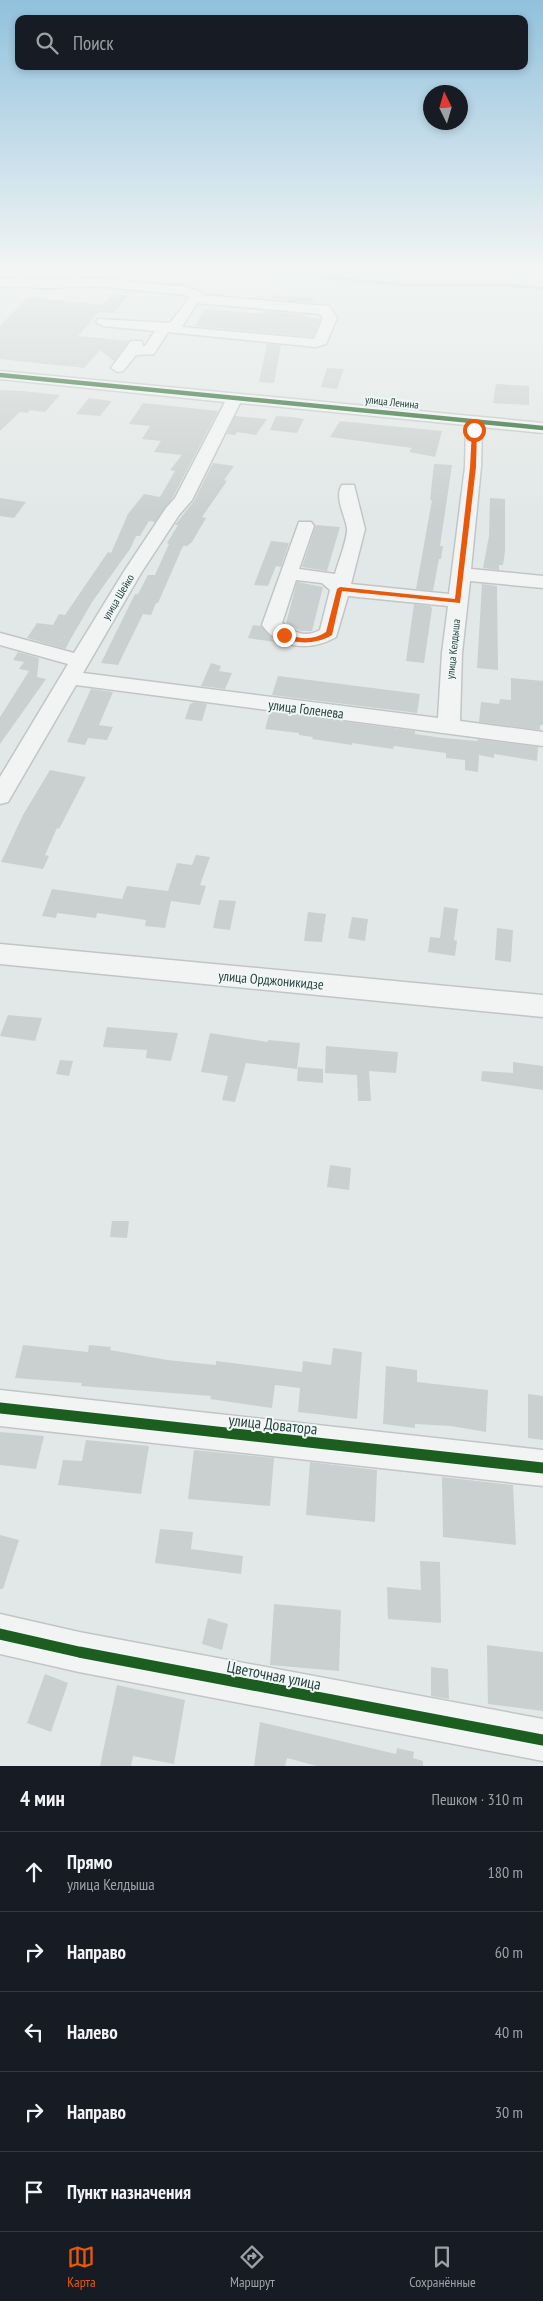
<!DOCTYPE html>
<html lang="ru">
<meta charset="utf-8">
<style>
body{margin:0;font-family:"PT Sans Narrow",sans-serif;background:#20242c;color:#f1f3f6}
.compass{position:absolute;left:423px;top:85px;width:45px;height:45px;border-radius:50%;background:#171b24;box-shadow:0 2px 8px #0003;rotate:355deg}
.stop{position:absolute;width:15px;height:15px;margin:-11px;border:4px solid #ea580c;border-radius:50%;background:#fff}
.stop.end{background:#ea580c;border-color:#fff;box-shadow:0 1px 5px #0008}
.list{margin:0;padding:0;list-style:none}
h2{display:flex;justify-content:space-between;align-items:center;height:65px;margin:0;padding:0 20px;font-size:21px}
h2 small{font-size:16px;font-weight:400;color:#9ea1a6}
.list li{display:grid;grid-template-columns:32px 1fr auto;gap:15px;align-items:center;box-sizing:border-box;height:80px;padding:0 20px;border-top:1px solid #363941}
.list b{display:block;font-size:19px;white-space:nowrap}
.list p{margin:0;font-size:16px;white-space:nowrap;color:#9ea1a6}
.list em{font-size:16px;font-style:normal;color:#9ea1a6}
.icon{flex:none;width:28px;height:28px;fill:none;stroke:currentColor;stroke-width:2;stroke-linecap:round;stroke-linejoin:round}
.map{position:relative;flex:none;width:543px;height:1766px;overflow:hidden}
.search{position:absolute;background:#171b24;box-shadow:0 2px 8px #0003;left:15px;right:15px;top:15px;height:55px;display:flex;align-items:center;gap:12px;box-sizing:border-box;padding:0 18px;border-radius:10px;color:#9ea1a6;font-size:19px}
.sheet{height:465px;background:#171b24}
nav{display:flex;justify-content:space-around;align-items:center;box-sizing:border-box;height:70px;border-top:1px solid #363941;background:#171b24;font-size:14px;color:#9ea1a6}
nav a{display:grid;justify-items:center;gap:2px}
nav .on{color:#ea580c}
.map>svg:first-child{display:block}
</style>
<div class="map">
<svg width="543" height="1766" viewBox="0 0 543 1766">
<rect width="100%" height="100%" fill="#e2e8e7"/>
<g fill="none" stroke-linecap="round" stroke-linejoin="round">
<polyline stroke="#afd4cc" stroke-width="3" points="221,267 405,285 505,285 543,288"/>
</g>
<g fill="#cad0cf">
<polygon points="112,294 128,296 113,313 99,312 78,336 129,341 114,361 100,350 84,368 0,359 0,326 28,297 103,305"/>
<polygon points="273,295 313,298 311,303 271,299"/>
<polygon points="205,309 262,314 263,311 306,315 305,317 321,319 313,337 195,326"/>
<polygon points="267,344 281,345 274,383 259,382"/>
<polygon points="327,368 344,369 337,389 321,387"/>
<polygon points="496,384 529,386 529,405 493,403"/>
<polygon points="0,390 22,391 60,395 45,412 30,410 27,413 20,412 0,431"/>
<polygon points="89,398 112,401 100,416 76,414"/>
<polygon points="143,403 218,411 173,497 155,522 149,521 140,536 136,536 130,549 92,602 65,649 27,638 37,623 53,625 59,614 65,615 108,552 111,553 128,514 144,494 160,497 175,471 170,470 182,455 154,452 161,441 142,439 150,426 129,424"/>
<polygon points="235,416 267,419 256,435 237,432 235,435 227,434"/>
<polygon points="276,416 292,417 304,419 297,433 270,430"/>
<polygon points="340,421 370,424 442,431 435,457 409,452 412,448 330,437"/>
<polygon points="213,463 234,466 224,480 227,481 202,517 206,518 192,542 187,546 183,546 158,603 156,603 151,615 143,614 118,665 101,663 135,594 138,594 148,575 155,575 169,544 167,543 178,525 175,525 194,501"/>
<polygon points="434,464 452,465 440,546 443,546 441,559 439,559 433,591 416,589 432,500 430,500"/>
<polygon points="0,498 26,502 14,518 0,516"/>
<polygon points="490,498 505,499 505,551 503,565 499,565 499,570 483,568 489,536"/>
<polygon points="316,525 340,527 327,571 302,567"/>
<polygon points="271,541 289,543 281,567 276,566 268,586 254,585"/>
<polygon points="297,582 323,587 312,631 301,631 286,623"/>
<polygon points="482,584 497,586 498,670 477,668"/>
<polygon points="414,604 431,606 432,609 424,663 406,661"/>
<polygon points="253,625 261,626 275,642 248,638"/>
<polygon points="18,652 39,658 37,677 46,679 0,744 0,717 29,671 19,669 24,662 13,660"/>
<polygon points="211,663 221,666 219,671 232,673 225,689 201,686"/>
<polygon points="278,676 420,694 417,713 272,695"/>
<polygon points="511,678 543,681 543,725 540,725 540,730 479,722 481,702 499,704 500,699 511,700"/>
<polygon points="91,689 113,692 99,725 113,727 107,740 88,738 85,745 67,742"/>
<polygon points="194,702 207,704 202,721 185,719 190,704"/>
<polygon points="270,712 415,731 415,734 443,738 477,741 478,739 538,747 537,761 494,754 494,758 479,755 478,772 465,770 465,760 446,758 446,753 394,746 393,749 352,743 352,745 312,739 313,737 299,735 299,733 265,729"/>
<polygon points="50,770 86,777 59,829 57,828 45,855 49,856 43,869 1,862 23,815"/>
<polygon points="196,855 210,857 200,885 206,886 200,905 171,901 165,928 145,926 146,920 97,913 96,918 57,913 56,918 42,916 52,889 122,899 127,886 168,891 177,863 192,865"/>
<polygon points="219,900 236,901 230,930 213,928"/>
<polygon points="444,907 458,909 454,940 457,941 455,956 428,952 430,937 440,938"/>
<polygon points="308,912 326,914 322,942 304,941"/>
<polygon points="352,917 368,919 365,941 348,938"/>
<polygon points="497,928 513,930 511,962 495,960"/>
<polygon points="8,1015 42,1018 35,1041 0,1036"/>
<polygon points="107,1027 178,1033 171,1061 146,1058 147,1050 103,1047"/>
<polygon points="210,1033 268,1042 268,1040 300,1043 297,1069 246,1063 235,1102 222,1100 228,1076 201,1072"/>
<polygon points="326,1046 398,1052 396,1073 369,1071 371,1101 358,1101 357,1075 325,1073"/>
<polygon points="60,1060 73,1061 69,1076 56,1074"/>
<polygon points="513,1062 543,1066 543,1090 481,1081 482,1071 513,1073"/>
<polygon points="298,1067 323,1069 323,1083 297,1081"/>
<polygon points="330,1165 351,1168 349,1190 327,1187"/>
<polygon points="112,1221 129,1221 127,1238 110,1237"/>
<polygon points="23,1345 88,1352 89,1345 111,1347 110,1350 167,1360 216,1365 216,1361 302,1372 303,1361 331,1365 333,1348 362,1352 357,1419 298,1412 300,1388 275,1385 272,1408 210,1399 211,1396 81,1386 82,1383 15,1378"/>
<polygon points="386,1366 417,1370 417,1382 488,1390 486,1432 451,1426 415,1424 415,1428 383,1424"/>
<polygon points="528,1394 543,1396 543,1440 528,1438"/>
<polygon points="0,1432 44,1436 36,1469 0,1465"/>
<polygon points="86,1440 149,1446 141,1494 58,1485 63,1460 82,1461"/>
<polygon points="194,1450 274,1458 270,1506 188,1499"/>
<polygon points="310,1462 377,1470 375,1522 306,1515"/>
<polygon points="442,1477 513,1485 516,1545 443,1537"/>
<polygon points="160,1529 193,1532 191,1549 243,1556 241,1574 155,1563"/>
<polygon points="0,1535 19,1540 3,1589 0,1589"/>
<polygon points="420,1561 440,1562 441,1623 388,1619 387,1587 421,1590"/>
<polygon points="274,1604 341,1610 339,1671 270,1665"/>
<polygon points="208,1618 228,1624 222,1650 202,1644"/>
<polygon points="487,1645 543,1652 543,1711 488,1704"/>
<polygon points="431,1667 448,1669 449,1699 431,1696"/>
<polygon points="45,1674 68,1683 51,1732 27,1723"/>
<polygon points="117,1685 185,1700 174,1764 133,1756 131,1766 100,1766"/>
<polygon points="260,1722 396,1754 397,1748 414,1752 413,1758 423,1761 423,1766 317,1766 287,1758 285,1766 254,1766"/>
</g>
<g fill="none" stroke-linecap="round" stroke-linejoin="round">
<g stroke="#c0c6c5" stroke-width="3">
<g id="minor">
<path d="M0 278 48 280 97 278 187 287 201 292 203 295 325 306 330 307 337 318 326 344 316 347 168 332 154 354 136 355 123 371 118 372 111 368 131 341H141L143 344 142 346H145L155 331 103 326 96 322 98 319 170 323 190 297 184 295 97 286 48 288 0 286ZM197 303 320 314 323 318 314 339 182 327Z"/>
<path d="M0 371 543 423V433L482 427 481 467 471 569 543 576V588L470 581 462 653 460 721 543 732V746L76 685 8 802 0 804V777L68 664 0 645V633L74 653 123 573 166 508 175 498 225 402 0 379ZM240 403 466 425 465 467 449 594 351 584 365 529 354 485H342C334 497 345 515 347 528 348 538 338 563 335 574L299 569 314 526 311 522H299L262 625C279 650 312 651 336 637L348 596 448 606 442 653 438 718 83 673 141 573 179 515 192 500ZM296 580 322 583 330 590 320 630C305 638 295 633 282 623Z"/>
<polygon points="0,944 543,995 543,1017 0,964"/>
<polygon points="0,1390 543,1450 543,1486 0,1426"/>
<polygon points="0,1614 79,1632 543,1719 543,1761 79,1672 0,1654"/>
</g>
</g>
<use href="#minor" fill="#f2f4f4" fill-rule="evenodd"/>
<g stroke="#f0f7f6" stroke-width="6">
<polyline id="cycleway-far1" points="0,375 543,428"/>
</g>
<g stroke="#f0f7f6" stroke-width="14">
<g id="cycleway">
<polyline points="0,1408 543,1468"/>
<polyline points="0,1634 79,1652 543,1740"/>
</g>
</g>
<use href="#cycleway-far1" stroke="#1b5e20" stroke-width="4.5"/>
<use href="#cycleway" stroke="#1b5e20" stroke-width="11"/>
</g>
<linearGradient id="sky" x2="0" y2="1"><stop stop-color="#91c1dd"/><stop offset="0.52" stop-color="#f2f5f4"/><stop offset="1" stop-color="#f2f5f4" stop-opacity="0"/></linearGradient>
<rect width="543" height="514" fill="url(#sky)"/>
<path fill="#ea580c" d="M474 429 477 430 476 467 460 603 342 591 332 635C318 644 296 645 281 637L284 633C297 639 313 641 326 632L337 589 340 587 455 599 470 467 472 430Z"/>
<g text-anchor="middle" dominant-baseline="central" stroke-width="4" stroke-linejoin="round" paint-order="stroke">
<g font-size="11" fill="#28423f" stroke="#f0f7f6">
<text transform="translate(392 402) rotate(6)">улица Ленина</text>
<text transform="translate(118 597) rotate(-59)">улица Шейко</text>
<text transform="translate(453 649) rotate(-84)">улица Келдыша</text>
</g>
<g font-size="14" fill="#28423f" stroke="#f0f7f6">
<text transform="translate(306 709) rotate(7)">улица Голенева</text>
<text transform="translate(271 980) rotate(5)">улица Орджоникидзе</text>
</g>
<g font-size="16" fill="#28423f" stroke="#f0f7f6">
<text transform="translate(273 1424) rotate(6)">улица Доватора</text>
<text transform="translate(274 1675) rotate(11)">Цветочная улица</text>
</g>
</g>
</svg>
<svg class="compass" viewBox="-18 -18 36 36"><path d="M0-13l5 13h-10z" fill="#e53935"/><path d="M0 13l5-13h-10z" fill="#9ea1a6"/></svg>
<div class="stop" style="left:474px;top:430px"></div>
<div class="stop end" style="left:284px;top:635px"></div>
<div class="search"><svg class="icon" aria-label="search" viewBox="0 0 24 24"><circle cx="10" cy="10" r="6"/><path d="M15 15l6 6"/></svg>Поиск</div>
</div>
<section class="sheet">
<h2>4 мин<small>Пешком · 310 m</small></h2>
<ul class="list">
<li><svg class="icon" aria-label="ahead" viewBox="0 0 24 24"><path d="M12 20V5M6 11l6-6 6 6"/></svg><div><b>Прямо</b><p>улица Келдыша</p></div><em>180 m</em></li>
<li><svg class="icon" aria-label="right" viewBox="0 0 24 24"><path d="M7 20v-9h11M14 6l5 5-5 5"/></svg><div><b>Направо</b></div><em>60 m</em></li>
<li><svg class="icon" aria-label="left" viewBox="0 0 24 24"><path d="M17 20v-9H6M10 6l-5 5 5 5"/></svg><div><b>Налево</b></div><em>40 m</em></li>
<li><svg class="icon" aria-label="right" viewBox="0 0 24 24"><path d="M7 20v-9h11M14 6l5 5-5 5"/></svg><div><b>Направо</b></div><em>30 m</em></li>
<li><svg class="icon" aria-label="arrive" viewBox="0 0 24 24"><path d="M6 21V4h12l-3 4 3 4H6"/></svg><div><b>Пункт назначения</b></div></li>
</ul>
</section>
<nav>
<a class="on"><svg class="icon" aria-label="map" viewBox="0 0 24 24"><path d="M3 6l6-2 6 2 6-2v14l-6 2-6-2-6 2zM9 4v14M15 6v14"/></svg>Карта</a>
<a><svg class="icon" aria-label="directions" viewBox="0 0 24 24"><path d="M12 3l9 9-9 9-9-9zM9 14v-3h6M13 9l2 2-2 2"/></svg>Маршрут</a>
<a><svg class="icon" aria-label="saved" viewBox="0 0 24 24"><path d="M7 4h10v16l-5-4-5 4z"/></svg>Сохранённые</a>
</nav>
